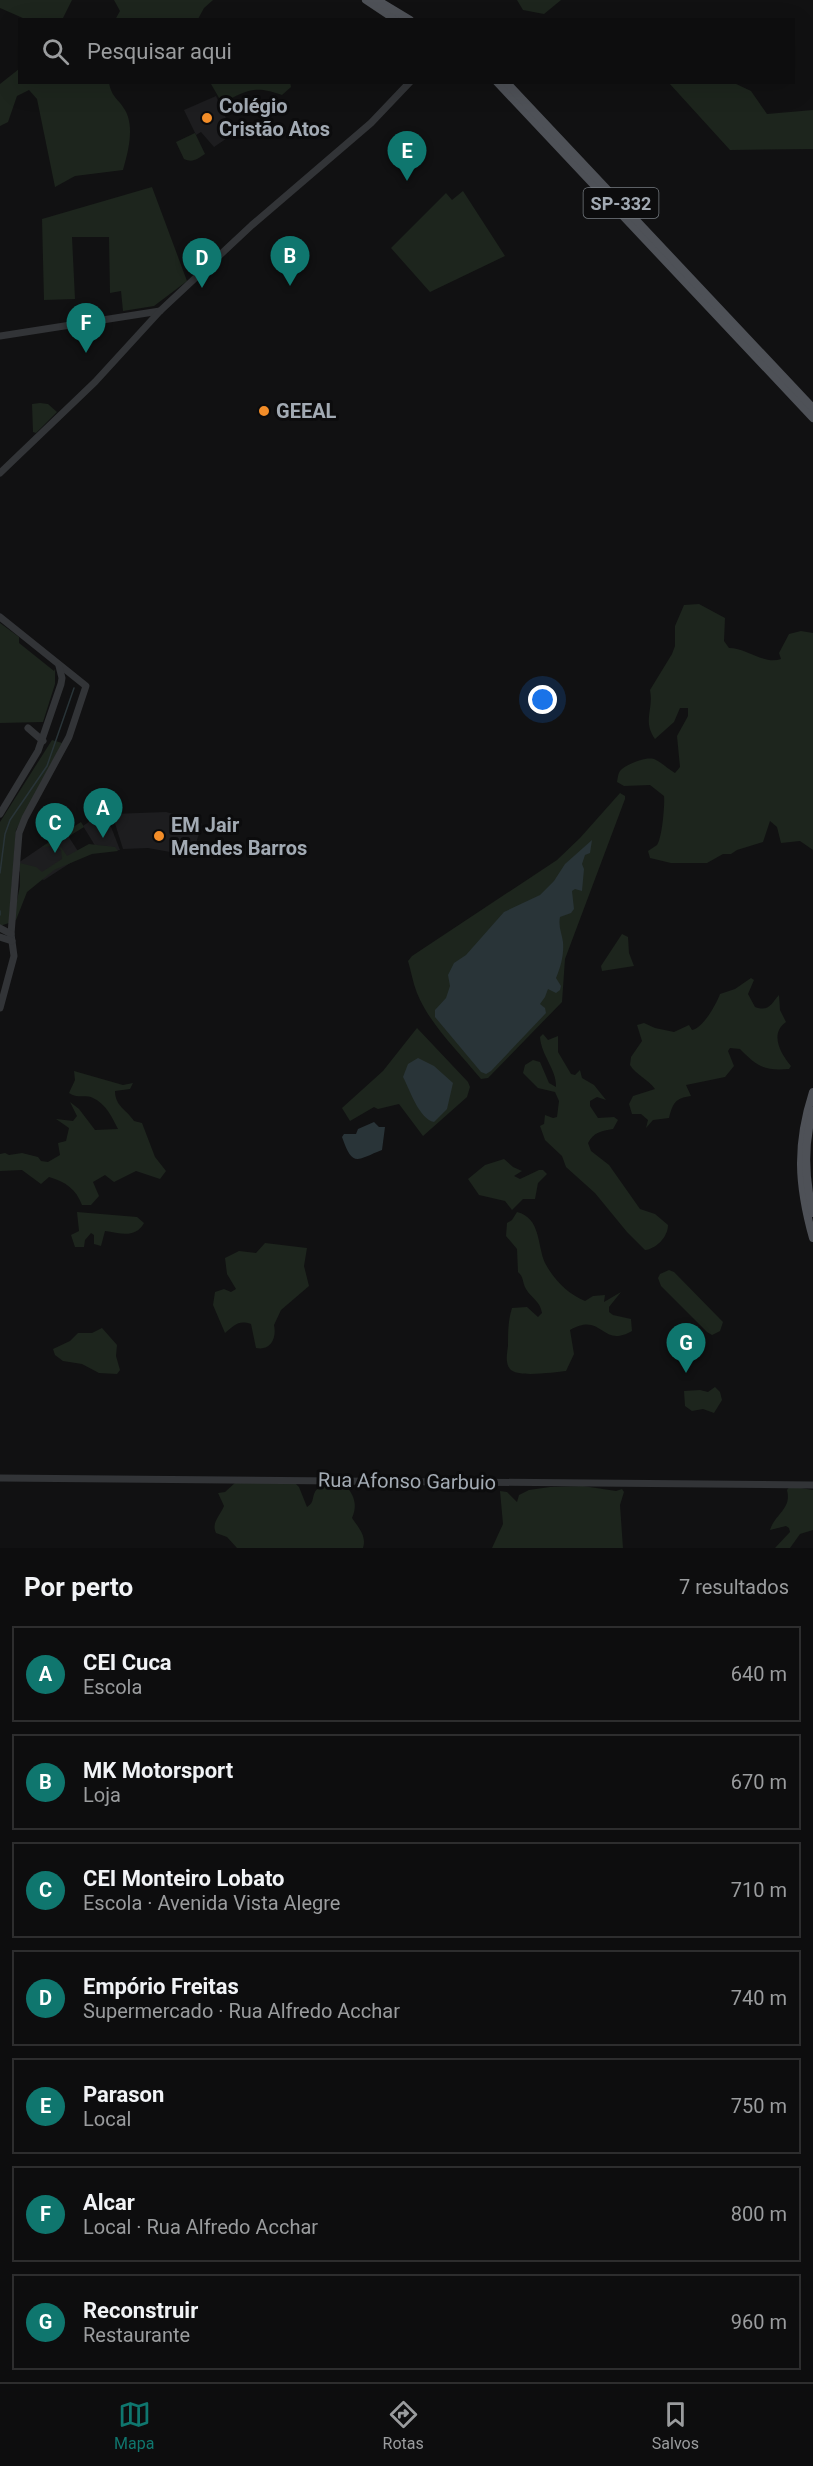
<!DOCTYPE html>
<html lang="pt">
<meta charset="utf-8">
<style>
body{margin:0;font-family:Roboto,sans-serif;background:#161617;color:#f1f3f6}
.you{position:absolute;left:543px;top:700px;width:21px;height:21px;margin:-15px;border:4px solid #fff;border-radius:50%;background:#1a73e8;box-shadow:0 0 0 9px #1a73e833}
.badge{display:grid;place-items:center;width:39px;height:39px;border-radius:50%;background:#0f766e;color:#fff;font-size:20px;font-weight:700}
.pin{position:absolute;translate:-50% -50px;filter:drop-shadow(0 2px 3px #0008)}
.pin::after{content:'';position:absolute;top:32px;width:21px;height:18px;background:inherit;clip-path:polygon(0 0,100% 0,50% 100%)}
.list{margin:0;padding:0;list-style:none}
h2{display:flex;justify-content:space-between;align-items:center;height:78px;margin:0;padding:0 24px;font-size:26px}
h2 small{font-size:20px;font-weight:400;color:#9a9c9e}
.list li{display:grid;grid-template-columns:39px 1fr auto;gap:18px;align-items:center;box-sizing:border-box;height:96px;margin:0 12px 12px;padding:0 12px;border:2px solid #2d2d2e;border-radius:0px}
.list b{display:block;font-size:22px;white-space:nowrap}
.list p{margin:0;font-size:20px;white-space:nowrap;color:#9a9c9e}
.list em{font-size:20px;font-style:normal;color:#9a9c9e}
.icon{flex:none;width:33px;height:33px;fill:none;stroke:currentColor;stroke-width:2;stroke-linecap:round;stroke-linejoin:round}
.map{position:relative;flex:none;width:813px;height:1548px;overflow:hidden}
.search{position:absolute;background:#0d0d0e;box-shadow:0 6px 24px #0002;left:18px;right:18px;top:18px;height:66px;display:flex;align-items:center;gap:15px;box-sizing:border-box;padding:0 21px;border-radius:0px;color:#9a9c9e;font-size:22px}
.sheet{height:834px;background:#0d0d0e}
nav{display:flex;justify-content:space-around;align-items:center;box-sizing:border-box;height:84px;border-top:2px solid #2d2d2e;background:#0d0d0e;font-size:16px;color:#9a9c9e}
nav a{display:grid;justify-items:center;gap:3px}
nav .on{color:#0f766e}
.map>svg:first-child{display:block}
</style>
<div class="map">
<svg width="813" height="1548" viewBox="0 0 813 1548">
<rect width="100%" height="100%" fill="#111112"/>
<g fill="#1d1d1f">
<polygon points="216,96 233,134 214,147 201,132 196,135 184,110"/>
<polygon points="166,812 200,821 202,824 192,856 148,848 123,849 112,814"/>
<polygon points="97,816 108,819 120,850 99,852 83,826"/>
<polygon points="65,831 81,856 44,880 18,871 18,863"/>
</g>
<g fill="#1d251d">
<polygon points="0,0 72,0 62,20 25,19 0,8"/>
<polygon points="114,0 213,0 204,8 198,19 115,20 120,11"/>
<polygon points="517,0 561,0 544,14 523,10"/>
<path d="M19 69 20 82 109 83C112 98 118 98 125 110 135 127 128 153 123 170L75 176 55 187 37 99 29 90 17 96 8 122 0 126V84Z"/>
<polygon points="669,83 734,83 751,91 767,114 813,110 813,149 730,150"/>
<path d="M211 84 290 82 291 87 282 95C254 85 248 90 222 103Z"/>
<path d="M195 133 205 154C197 159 193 163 184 159L176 142Z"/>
<polygon points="152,187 187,281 154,306 123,311 121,291 110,293 109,237 72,237 75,299 44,300 42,219"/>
<polygon points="463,191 505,256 430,292 391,248 446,193 452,200"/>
<polygon points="40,403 48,404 57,412 36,433 33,432 32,404"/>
<path d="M699 604 725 618 724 641 729 648C747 648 764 665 781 659L779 653 789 634 801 631 813 633V850L800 841 781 843 777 827 770 821 763 842 737 850 731 854H723L707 863H671L650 858 648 851C651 849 654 847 657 845 662 839 665 805 664 796L650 785 624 786 617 782C618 777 618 772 622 769 628 764 648 755 656 760 662 763 668 769 675 773L680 767 677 736 688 716V708H680L674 722 655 739C642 720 654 710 650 690L672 654 675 646V626L684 605Z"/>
<polygon points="0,623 19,637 19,643 54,671 55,669 55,684 43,722 0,723"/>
<polygon points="52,740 62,743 16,830 9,923 0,926 0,822"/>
<path d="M620 793 625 796V799L565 959 562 1002 488 1078 481 1079C459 1052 430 1025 417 993 413 983 411 971 408 961L412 956 557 860 580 838Z"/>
<polygon points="81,822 84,827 58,843 67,856 89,844 115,847 118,851 92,854 54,870 27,892 16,920 13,920 20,886 20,863 36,867 42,872 62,859 61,850 55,846 42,847"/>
<polygon points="622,934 628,937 629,953 634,966 602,971 601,966"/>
<path d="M751 978 754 980 748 994 755 1007C769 1012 771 1004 779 995L780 1010 786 1022C769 1034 781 1054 791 1066L789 1069C763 1071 757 1066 740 1049L730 1048 728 1051 734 1066 725 1077 686 1085 691 1096C675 1098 673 1103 669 1118L653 1120 646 1128 648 1120 641 1114H632L629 1104 633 1096 655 1089C648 1079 636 1075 630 1065L631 1057 642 1041 637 1025 644 1023 655 1028 674 1032 689 1025 692 1030C703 1028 716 1005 720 994L735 989Z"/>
<polygon points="417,1028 468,1082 470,1087 467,1097 423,1136 399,1104 378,1109 374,1107 350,1121 342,1108 383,1071"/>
<path d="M543 1034 548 1040 558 1036V1052L571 1074 575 1075 580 1070 582 1078 594 1085 606 1100 597 1097 590 1101V1106L598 1118 614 1117 618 1120 613 1129C601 1131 594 1132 588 1143L591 1151 609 1165 640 1209 655 1214 668 1225C668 1237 656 1249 645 1250L627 1232 595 1193 566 1167 562 1156 545 1140 540 1126 544 1124 545 1115 553 1118 557 1117 559 1101 555 1092 538 1088 523 1073 525 1065 533 1060 540 1062 549 1083 556 1087C557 1070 541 1055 540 1037Z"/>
<path d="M74 1071 123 1085 133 1083 130 1089 115 1091C115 1106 126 1109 134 1121L142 1123 155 1157 166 1171 160 1179 136 1171 114 1182 105 1175 93 1182 99 1196 91 1205H82C76 1189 66 1182 49 1177L41 1184 22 1170 0 1171V1154L5 1153 9 1155 22 1153 38 1157 41 1161 48 1162 60 1155 58 1143 66 1141 69 1128 56 1119 73 1121 77 1116 70 1102 79 1109 95 1130 118 1129C112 1117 106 1104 93 1098 86 1094 77 1099 69 1093L75 1080Z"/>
<polygon points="504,1159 513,1167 522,1171 514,1176 520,1179 539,1170 543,1170 547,1174 538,1183 535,1199 523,1199 512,1210 505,1201 479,1195 468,1179 485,1165"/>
<path d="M77 1212 137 1217 144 1223C135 1239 120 1233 105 1231L101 1246 94 1244V1235L91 1233 85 1240 84 1247H75L71 1235 79 1231Z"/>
<path d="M517 1212C541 1218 537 1245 545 1263 554 1280 568 1294 585 1301L593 1296 605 1295 604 1302 621 1292 609 1307V1312L613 1315 631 1319 632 1331C601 1349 603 1311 570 1330L574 1354 566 1371C555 1372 517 1378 510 1369 505 1363 507 1353 508 1346 508 1332 508 1321 512 1308L527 1307 538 1317 542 1313C540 1301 532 1299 526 1289 522 1282 524 1277 518 1272L517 1249 506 1236 507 1223 512 1220Z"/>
<path d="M265 1243 307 1248 304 1266 309 1286 281 1310 274 1325C277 1339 270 1351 256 1348L251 1324C238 1320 235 1325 225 1333L213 1305 215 1292 224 1289 231 1292 236 1289 227 1274 225 1258 239 1251 256 1253Z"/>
<polygon points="669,1270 674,1272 720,1319 723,1322 720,1331 712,1335 707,1332 661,1286 658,1278 660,1274"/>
<polygon points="102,1328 117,1345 116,1356 120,1370 117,1374 99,1373 82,1364 63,1361 55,1355 53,1349 70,1341 78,1333 92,1333"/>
<polygon points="715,1387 720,1392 722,1400 714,1413 703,1409 692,1411 685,1406 684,1391 700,1390 708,1392"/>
<path d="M236 1482H294L299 1487 307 1507C313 1503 312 1501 314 1494 319 1482 333 1483 344 1484 354 1494 358 1505 352 1518 358 1527 367 1536 363 1548H237L227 1537 216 1533C211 1523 220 1516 224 1506L218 1493 225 1492Z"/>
<polygon points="583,1486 616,1491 622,1489 624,1492 620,1505 623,1548 492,1548 503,1524 500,1491 507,1492 517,1502 519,1495 529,1490 550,1487"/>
<path d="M790 1486 813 1490V1530L800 1534 790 1548H775L790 1532 789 1528 786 1526 770 1530C775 1514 792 1509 787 1490Z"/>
</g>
<g fill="#293438">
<path d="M592 840 590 853 585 855 582 864 584 869 582 891 575 889 572 891 574 909 571 913 560 917C558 926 562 934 563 942 564 955 561 966 556 978L561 986 560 990 556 993 548 989 545 997 540 1004 545 1008 546 1013 491 1071 486 1074 481 1072 435 1017V1010L446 998 450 986 448 975 454 963 466 955 504 912 540 895 554 881 565 864Z"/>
<path d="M418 1058 434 1066 453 1083 447 1109 434 1122C419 1119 410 1090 403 1077L408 1064Z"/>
<path d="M374 1122 379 1127H385L382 1150C356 1160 353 1168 342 1137L344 1134H356L358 1129Z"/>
</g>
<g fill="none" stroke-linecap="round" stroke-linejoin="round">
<g stroke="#293438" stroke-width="1.5">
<polyline points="0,873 5,834 10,820 47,766 74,688"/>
<polyline points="0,911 0,915"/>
</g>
<g stroke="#323437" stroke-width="7">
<polyline points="0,336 160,311"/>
<polyline points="0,473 95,382 160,311 252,225 371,123 410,82"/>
<polyline points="0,617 86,686 69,737 25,818 19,833 11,934 14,956 0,1008"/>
<polyline points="28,728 43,741"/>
<polyline points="0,814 38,751 61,684 62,678 59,666"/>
<polyline points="0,928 11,934"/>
<polyline points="0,937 12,941"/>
<polyline points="0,1478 813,1485"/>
</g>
<g stroke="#4e5157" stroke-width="8">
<polyline points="366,0 396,20"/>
<polyline points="377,0 410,20"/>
<polyline points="497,82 813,418"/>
<polyline points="506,82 813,408"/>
<path d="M813 1092C796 1145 798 1184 813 1238"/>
<path d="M813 1111C803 1145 805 1180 813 1213"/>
</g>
</g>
<g fill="#f38d28" stroke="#0c0c0d" stroke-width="2">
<circle cx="207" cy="118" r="6"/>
<circle cx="264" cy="411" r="6"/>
<circle cx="159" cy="836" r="6"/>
</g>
<g text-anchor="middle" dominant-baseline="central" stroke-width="6" stroke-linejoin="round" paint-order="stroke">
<rect fill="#0c0c0d" stroke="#757b81" stroke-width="1.5" x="583.5" y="188" width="75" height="30" rx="4.5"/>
<g font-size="18" font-weight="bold" fill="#a2aab3">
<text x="621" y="203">SP-332</text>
</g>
<g font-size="20" font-weight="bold" fill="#a2aab3" stroke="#0c0c0d" text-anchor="start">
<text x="219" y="106">Colégio<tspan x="219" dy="23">Cristão Atos</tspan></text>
<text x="276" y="411">GEEAL</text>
<text x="171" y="825">EM Jair<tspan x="171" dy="23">Mendes Barros</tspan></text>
</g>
<g font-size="20" fill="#a2aab3" stroke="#0c0c0d">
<text transform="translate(407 1481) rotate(1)">Rua Afonso Garbuio</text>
</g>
</g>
</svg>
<div class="you"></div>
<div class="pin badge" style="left:103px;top:838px">A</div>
<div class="pin badge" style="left:290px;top:286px">B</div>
<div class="pin badge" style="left:55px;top:853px">C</div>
<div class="pin badge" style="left:202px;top:288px">D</div>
<div class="pin badge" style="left:407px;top:181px">E</div>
<div class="pin badge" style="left:86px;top:353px">F</div>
<div class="pin badge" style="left:686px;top:1373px">G</div>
<div class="search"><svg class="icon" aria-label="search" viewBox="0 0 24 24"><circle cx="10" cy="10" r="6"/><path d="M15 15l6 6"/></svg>Pesquisar aqui</div>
</div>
<section class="sheet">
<h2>Por perto<small>7 resultados</small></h2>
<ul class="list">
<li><span class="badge">A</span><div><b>CEI Cuca</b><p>Escola</p></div><em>640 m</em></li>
<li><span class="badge">B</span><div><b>MK Motorsport</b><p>Loja</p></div><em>670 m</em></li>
<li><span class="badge">C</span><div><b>CEI Monteiro Lobato</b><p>Escola · Avenida Vista Alegre</p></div><em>710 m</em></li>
<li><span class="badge">D</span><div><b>Empório Freitas</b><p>Supermercado · Rua Alfredo Acchar</p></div><em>740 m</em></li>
<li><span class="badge">E</span><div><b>Parason</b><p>Local</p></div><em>750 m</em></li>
<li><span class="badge">F</span><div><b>Alcar</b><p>Local · Rua Alfredo Acchar</p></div><em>800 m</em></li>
<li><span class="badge">G</span><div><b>Reconstruir</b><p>Restaurante</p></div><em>960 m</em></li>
</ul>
</section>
<nav>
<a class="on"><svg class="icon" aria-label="map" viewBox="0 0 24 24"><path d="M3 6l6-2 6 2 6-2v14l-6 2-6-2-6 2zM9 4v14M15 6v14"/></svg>Mapa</a>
<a><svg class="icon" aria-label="directions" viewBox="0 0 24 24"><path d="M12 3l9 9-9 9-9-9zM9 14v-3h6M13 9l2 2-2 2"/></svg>Rotas</a>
<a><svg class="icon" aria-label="saved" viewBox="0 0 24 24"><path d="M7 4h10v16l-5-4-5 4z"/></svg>Salvos</a>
</nav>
